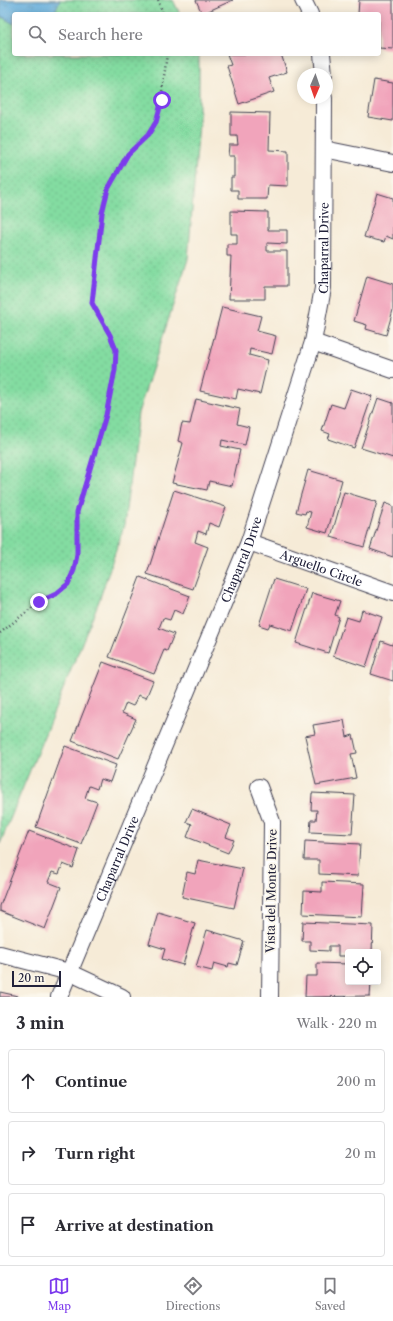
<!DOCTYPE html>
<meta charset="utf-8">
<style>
body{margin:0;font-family:"Libre Caslon Text",serif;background:#f7f7f7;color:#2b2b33}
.controls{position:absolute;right:12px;bottom:12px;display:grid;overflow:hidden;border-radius:4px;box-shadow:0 2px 10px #0003}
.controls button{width:36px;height:36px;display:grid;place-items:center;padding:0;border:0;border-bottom:1px solid #e1e1e2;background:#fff;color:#2b2b33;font:20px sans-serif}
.compass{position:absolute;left:297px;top:68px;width:36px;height:36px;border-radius:50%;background:#fff;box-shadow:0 2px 10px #0003;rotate:182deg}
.scale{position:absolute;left:12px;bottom:10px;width:49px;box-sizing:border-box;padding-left:4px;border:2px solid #22223b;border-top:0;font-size:11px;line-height:14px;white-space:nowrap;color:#22223b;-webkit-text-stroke:3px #fbf7ec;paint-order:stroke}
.stop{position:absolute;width:12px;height:12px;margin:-9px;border:3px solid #7c3aed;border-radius:50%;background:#fff}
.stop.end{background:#7c3aed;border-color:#fff;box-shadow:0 1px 4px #0008}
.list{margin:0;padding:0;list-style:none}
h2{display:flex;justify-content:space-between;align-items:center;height:52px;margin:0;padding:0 16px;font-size:17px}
h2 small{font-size:13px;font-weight:400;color:#7c7c81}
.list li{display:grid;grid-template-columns:26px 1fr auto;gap:12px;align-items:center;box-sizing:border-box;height:64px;margin:0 8px 8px;padding:0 8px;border:1px solid #e1e1e2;border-radius:4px}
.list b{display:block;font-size:15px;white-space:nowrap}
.list em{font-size:13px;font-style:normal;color:#7c7c81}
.icon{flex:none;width:22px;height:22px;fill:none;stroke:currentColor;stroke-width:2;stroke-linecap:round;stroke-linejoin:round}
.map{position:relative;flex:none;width:393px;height:997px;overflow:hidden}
.search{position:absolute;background:#fff;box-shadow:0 2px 10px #0003;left:12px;right:12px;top:12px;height:44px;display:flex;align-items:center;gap:10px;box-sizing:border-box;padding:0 14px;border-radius:4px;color:#7c7c81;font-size:15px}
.sheet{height:268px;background:#fff}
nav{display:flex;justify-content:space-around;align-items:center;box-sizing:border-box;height:56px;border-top:1px solid #e1e1e2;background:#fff;font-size:11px;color:#7c7c81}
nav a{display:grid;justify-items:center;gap:2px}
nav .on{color:#7c3aed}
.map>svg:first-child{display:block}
</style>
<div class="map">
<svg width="393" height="997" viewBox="0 0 393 997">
<defs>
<pattern id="grass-dots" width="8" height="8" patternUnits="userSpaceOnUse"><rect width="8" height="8" fill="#83dca1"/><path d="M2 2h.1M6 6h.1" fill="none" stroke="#71bc8c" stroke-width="1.8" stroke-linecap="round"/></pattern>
<pattern id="water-ripples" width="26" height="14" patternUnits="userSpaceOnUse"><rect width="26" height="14" fill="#65afdd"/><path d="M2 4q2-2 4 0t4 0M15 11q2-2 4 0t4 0" fill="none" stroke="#538eb4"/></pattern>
</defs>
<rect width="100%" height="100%" fill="#fbf7ec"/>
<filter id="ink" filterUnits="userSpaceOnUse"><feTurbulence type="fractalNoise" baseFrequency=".025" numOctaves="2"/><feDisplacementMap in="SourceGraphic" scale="8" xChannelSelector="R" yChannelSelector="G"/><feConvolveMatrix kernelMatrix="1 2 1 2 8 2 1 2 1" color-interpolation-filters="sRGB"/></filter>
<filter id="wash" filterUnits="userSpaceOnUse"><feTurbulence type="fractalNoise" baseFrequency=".012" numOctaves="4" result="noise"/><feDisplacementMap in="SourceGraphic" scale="16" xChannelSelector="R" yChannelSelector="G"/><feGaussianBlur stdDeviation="0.9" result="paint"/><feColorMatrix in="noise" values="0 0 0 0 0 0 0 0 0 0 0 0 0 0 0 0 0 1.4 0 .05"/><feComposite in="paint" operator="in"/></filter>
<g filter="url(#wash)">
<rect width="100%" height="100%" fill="#f6ebd7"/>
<polygon fill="url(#grass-dots)" stroke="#527f6e" points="0,0 173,0 180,14 14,14 14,54 199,54 199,124 188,259 138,413 124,526 99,601 0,844"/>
<polygon fill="url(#water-ripples)" stroke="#44688c" points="0,0 60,0 55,11 51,14 14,14 14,24 0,16"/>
<g id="blocks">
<g fill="#f1a4bb">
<polygon points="196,0 233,0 202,14"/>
<polygon points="359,0 393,0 393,49 379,48 379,14 358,14"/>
<polygon points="227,54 281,54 287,72 269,78 274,92 239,104 227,66 231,65"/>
<polygon points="374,80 393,83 393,121 368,117"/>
<polygon points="231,112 270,113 269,150 288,151 288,186 268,185 267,199 238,199 238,190 231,190 231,177 234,177 234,156 228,156 229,145 238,145 237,136 231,136"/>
<polygon points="377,193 393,198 393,239 386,236 384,242 364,237"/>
<polygon points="231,211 268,212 268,230 287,230 287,244 267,243 267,251 287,251 287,286 265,286 265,299 229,299 231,256 227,256 227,244 237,244 237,234 231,234"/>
<polygon points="367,276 393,284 393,310 386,335 366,329 367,325 354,321"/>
<polygon points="222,307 261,316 257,331 276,336 272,354 250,349 249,355 268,360 260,394 238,389 236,399 200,391"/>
<polygon points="351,389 372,396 354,448 328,439 330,434 322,431 331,404 344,408"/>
<polygon points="378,398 393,403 393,458 361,448"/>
<polygon points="196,399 240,409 237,424 249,427 245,445 222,440 221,446 240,450 232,486 209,481 207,490 172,483 183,443 178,441 182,423 190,424"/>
<polygon points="308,470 342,480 327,533 307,527 311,512 306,511 305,514 296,512"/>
<polygon points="174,490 226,507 219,527 209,523 206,534 198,531 195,542 208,547 193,589 147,574"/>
<polygon points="344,492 377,502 364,547 331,537"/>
<polygon points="385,503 393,506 393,557 370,549"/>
<polygon points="140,577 190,596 183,614 174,610 170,620 163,618 159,628 174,634 167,651 164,650 154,674 109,657"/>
<polygon points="274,579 306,589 292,631 270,624 268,628 259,625"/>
<polygon points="312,593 340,601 335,615 339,617 328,653 296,643"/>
<polygon points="362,610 382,617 366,667 333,656 346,617 359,621"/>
<polygon points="381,641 392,645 393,642 393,681 371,674"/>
<polygon points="103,662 153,681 146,698 138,695 133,706 126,703 122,713 136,719 118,759 72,741"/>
<polygon points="344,720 347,737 353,735 357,753 351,754 356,778 316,785 305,736 315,734 313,725"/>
<polygon points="65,746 116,765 110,782 100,779 97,789 89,786 85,798 97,802 81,844 36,827"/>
<polygon points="312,793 355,795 352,834 310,832 311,820 316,820 317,810 311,810"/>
<polygon points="192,809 231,825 226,837 234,840 228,853 187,837 192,824 186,822"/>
<polygon points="29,831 79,850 73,868 63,864 59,874 52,872 48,882 61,887 45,929 0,911 0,906"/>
<polygon points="305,841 360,844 358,876 319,874 319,860 304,860"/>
<polygon points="198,860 243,869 234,908 182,897 187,872 195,874"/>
<polygon points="322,882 364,884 362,917 303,914 304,891 322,892"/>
<polygon points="158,912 195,923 183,965 162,959 165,949 149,944"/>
<polygon points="303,922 373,925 372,952 348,952 348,956 338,956 338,946 329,946 329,951 310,950 310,941 302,941"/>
<polygon points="207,930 244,941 237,965 229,963 228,967 214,963 212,971 196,967"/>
<polygon points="317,963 348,964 348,982 371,982 370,996 305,997 306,976 317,976"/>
<polygon points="0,992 18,996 18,997 0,997"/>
</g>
</g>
</g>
<g filter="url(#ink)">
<use href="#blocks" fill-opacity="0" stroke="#424052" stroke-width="1"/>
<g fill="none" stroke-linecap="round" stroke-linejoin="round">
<g stroke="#424052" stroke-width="18">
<g id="minor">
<polyline points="303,0 310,14"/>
<polyline points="322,54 324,74"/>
<polyline points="324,149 393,163"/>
<polyline points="313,342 393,370"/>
<path id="s1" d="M249 542 393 593"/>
<polyline points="259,787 272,822 270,997"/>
<polyline points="0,954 69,972 122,997"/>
<path id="s2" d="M59 997 249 542 313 342 323 288 324 98"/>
</g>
</g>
<g stroke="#424052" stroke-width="2.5" stroke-dasharray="1 3" stroke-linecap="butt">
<polyline points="158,0 163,14"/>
<polyline points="0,633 39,602 57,594 68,584 74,570 77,555 77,512 106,415 115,369 116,350 110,335 92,303 102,213 108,189 119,167 128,154 148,135 156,122 161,100 167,54"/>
</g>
<use href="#minor" stroke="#fff" stroke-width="16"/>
</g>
</g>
<g fill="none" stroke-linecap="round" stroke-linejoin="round" filter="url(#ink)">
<polyline stroke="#7c3aed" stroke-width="5" points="39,602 56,594 68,584 74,570 77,555 77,512 106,415 115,370 116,350 110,335 92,303 102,213 108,189 128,154 148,135 156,122 162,100"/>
</g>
<g text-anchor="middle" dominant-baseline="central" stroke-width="3.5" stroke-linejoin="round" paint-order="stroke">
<g font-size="12" fill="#22223b" stroke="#fbf7ec">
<text stroke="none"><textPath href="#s2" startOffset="798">Chaparral Drive</textPath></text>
<text stroke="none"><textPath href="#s2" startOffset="474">Chaparral Drive</textPath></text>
<text stroke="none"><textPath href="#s1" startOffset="77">Arguello Circle</textPath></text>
<text stroke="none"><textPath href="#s2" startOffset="150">Chaparral Drive</textPath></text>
<text transform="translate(271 891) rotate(-89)">Vista del Monte Drive</text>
</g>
</g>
</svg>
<div class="controls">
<button><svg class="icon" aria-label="locate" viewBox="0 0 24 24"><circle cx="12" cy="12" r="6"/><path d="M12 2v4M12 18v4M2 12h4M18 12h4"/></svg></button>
</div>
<svg class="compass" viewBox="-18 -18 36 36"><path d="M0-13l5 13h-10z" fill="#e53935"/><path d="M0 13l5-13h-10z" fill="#7c7c81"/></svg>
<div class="scale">20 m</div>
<div class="stop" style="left:162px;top:100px"></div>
<div class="stop end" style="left:39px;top:602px"></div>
<div class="search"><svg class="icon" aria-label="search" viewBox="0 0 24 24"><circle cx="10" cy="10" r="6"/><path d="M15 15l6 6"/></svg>Search here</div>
</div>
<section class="sheet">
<h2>3 min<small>Walk · 220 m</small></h2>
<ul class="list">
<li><svg class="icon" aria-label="ahead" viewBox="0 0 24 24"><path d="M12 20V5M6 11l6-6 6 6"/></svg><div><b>Continue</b></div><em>200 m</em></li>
<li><svg class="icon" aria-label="right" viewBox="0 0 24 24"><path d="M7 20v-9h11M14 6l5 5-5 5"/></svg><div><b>Turn right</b></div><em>20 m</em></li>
<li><svg class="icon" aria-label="arrive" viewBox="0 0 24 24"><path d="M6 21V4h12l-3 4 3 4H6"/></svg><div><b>Arrive at destination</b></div></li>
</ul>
</section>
<nav>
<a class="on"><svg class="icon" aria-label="map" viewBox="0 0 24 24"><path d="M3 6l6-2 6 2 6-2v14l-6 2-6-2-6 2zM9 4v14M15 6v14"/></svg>Map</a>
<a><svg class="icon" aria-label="directions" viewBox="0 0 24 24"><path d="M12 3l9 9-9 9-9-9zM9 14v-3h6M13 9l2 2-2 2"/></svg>Directions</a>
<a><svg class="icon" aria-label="saved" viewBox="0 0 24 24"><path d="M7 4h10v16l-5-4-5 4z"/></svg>Saved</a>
</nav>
